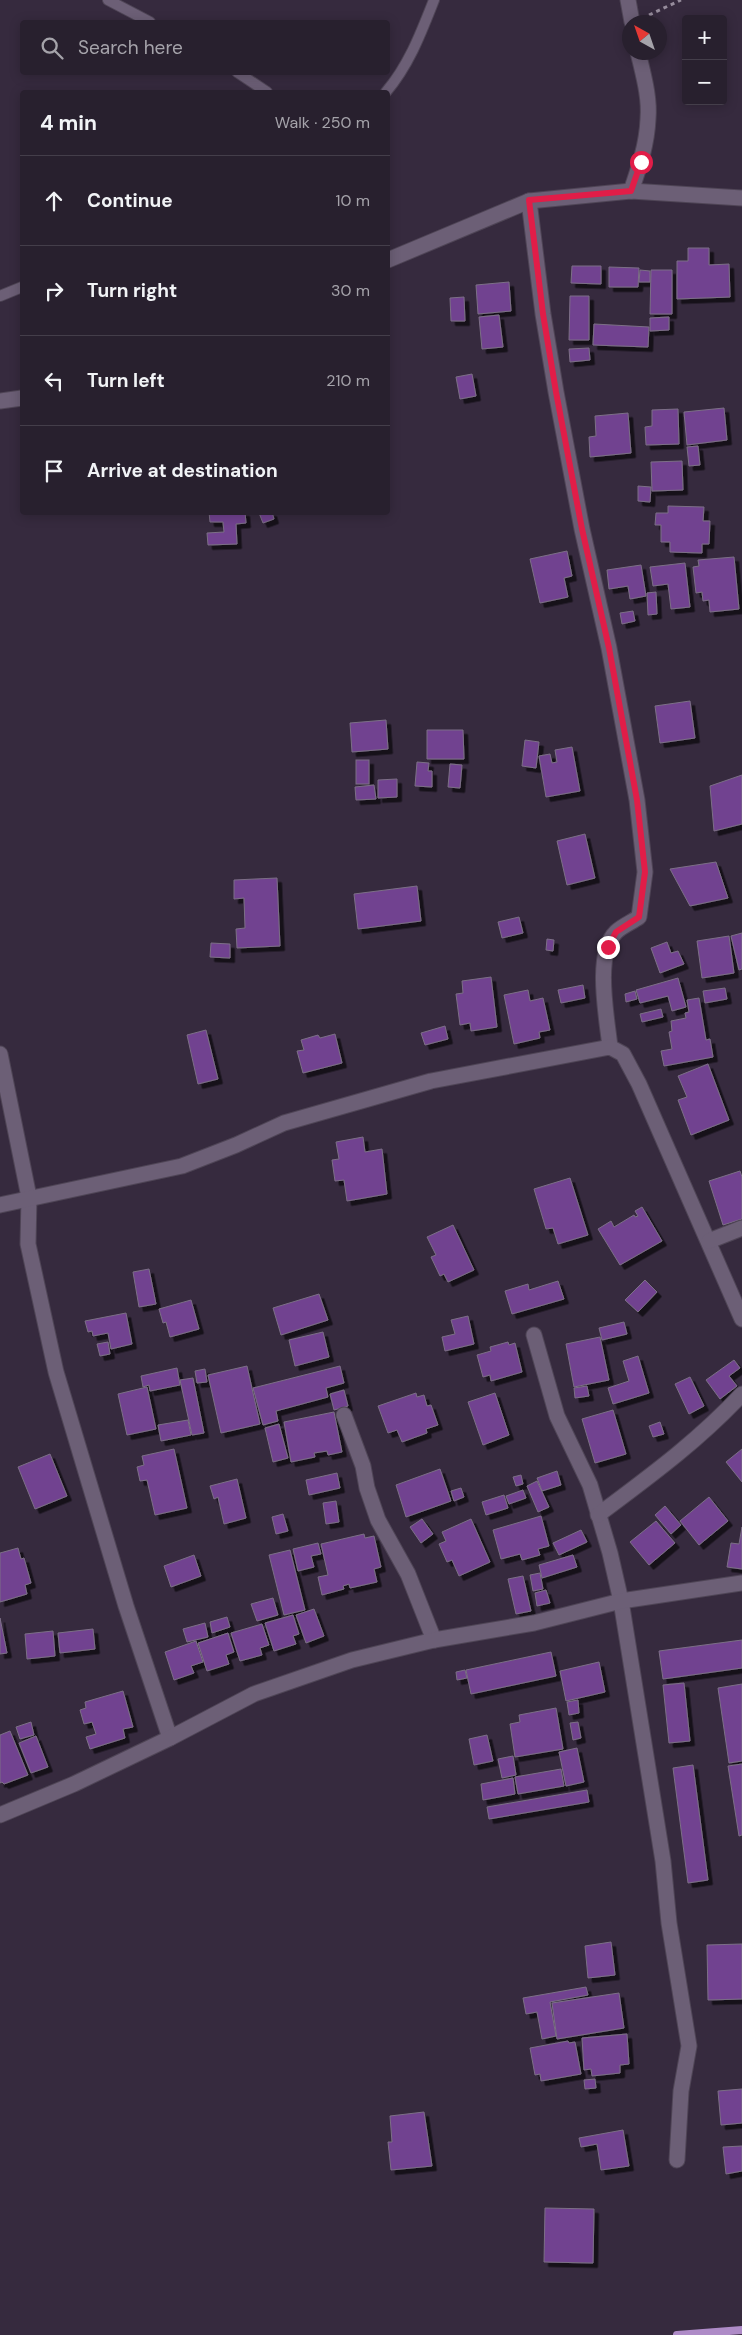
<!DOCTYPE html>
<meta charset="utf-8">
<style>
body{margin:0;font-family:"DM Sans",sans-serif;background:#342d3a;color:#f1f3f6}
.controls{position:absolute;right:15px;top:15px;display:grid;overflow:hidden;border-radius:5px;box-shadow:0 2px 12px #0003}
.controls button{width:45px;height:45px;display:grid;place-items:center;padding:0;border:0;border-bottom:1px solid #443e4a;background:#28202e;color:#f1f3f6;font:25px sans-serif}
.compass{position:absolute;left:622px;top:15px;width:45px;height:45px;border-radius:50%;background:#28202e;box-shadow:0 2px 12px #0003;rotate:320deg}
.stop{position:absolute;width:15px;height:15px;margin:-11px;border:4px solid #e11d48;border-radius:50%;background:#fff}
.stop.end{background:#e11d48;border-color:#fff;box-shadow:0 1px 5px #0008}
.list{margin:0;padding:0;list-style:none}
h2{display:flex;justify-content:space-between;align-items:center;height:65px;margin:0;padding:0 20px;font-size:21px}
h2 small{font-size:16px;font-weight:400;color:#a5a3aa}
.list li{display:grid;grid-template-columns:32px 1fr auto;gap:15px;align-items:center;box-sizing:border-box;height:90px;padding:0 20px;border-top:1px solid #443e4a}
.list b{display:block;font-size:19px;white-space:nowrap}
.list em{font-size:16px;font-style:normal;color:#a5a3aa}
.icon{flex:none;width:28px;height:28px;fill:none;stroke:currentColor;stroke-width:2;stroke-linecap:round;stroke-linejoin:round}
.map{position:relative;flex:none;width:742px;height:2335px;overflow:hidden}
.search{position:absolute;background:#28202e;box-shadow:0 2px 12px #0003;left:20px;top:20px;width:370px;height:55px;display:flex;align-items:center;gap:12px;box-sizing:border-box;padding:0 18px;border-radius:5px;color:#a5a3aa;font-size:19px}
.panel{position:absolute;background:#28202e;box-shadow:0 2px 12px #0003;left:20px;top:90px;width:370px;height:425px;border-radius:5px}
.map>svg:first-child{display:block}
</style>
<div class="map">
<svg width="742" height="2335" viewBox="0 0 742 2335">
<defs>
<filter id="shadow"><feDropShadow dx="4.5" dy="4.5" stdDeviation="0" flood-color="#0009"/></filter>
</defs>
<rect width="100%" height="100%" fill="#362a3e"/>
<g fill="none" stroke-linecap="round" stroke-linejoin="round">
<polyline stroke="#ae8bc7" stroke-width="8" points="677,2335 742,2330"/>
</g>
<g fill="#714390" stroke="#7c6f86" filter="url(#shadow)">
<polygon points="688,248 709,248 709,265 729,264 730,297 677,299 677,261 688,261"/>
<polygon points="572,266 601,266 601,284 571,283"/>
<polygon points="609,267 639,268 638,287 609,287"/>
<polygon points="640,270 650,271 650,282 639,282"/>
<polygon points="651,270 672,270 672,314 650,314"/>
<polygon points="509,282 511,311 478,314 476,285"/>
<polygon points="570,296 589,296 589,340 569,340"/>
<polygon points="464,297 465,321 451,321 450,298"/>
<polygon points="499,315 503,347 482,349 479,317"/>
<polygon points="669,317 669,330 650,331 650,318"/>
<polygon points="594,324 649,327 648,347 593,345"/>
<polygon points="589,348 590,360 570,362 569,349"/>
<polygon points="472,374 476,396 460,399 456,377"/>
<polygon points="724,408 727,440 687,445 684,412"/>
<polygon points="678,409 679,444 646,445 645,427 652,426 652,410"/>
<polygon points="628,413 631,453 590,457 589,437 596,436 595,416"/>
<polygon points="698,446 700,465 689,466 687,447"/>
<polygon points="682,461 683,490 652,491 651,462"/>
<polygon points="638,486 651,487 650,502 638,501"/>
<polygon points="668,506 704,507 703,521 710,521 709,544 702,544 702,553 670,552 670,542 661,542 661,525 655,525 656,513 668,513"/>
<polygon points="209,512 245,512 246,523 236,524 237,544 208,545 207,533 224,532 223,522 210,522"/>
<polygon points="272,512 274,519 263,523 259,513"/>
<polygon points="567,551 572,576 564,578 568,597 540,603 530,559"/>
<polygon points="734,557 739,609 710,612 709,600 703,601 702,592 696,593 693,567 699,566 698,560"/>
<polygon points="685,563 690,607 671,609 668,584 653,586 650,567"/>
<polygon points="641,565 646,596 630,599 628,586 609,589 607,570"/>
<polygon points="656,592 657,614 648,615 647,593"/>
<polygon points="633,611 635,621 622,624 620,613"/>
<polygon points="690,701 695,738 660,743 655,706"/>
<polygon points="386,720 388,749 352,752 350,723"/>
<polygon points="427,730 463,730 464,759 427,759"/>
<polygon points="525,740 539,742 536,768 522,766"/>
<polygon points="572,747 580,791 546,797 539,756 550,754 552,763 557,762 555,750"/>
<rect x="356" y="760" width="13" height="24"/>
<polygon points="417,762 429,763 428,771 432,771 432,787 415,786"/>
<polygon points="450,764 462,765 460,788 448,787"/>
<polygon points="742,775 742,824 714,831 710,786"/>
<polygon points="397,779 397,797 378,798 378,780"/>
<polygon points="374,785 376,799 356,800 355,787"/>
<polygon points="585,834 595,878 567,885 557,841"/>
<polygon points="716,862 728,898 690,906 670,869"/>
<polygon points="277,878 280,946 237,948 236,929 245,928 244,898 234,899 234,880"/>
<polygon points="417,886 421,921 358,929 354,894"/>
<polygon points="519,917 523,933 502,938 498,922"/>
<polygon points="742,933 742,969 739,970 731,936"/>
<polygon points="729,936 734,973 702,978 697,941"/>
<polygon points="547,939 554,940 553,951 546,950"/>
<polygon points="667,942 671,953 678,951 684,964 660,973 651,948"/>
<polygon points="211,943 230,944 230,958 210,957"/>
<polygon points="491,977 497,1027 471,1031 470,1023 460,1025 456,994 463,993 462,981"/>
<polygon points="678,978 686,1007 672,1011 668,996 640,1003 636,990"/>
<polygon points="583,985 585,998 561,1003 558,990"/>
<polygon points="725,988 727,999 705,1003 703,991"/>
<polygon points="528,990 530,1001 543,998 550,1030 539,1032 540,1038 514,1044 504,995"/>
<polygon points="635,991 637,999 626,1002 625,994"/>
<polygon points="699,998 706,1040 710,1039 713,1057 664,1066 661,1051 672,1049 669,1032 672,1031 671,1021 686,1018 685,1013 689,1012 687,1000"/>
<polygon points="661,1009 663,1017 642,1022 640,1014"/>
<polygon points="445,1026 448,1039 425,1045 421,1033"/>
<polygon points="206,1030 218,1079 198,1084 187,1035"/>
<polygon points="335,1034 342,1063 303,1073 297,1051 304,1050 301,1040 318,1035 320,1038"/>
<polygon points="708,1064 729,1120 691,1135 678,1100 687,1097 678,1076"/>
<polygon points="363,1137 365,1152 382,1149 387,1194 347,1201 344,1180 335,1181 332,1160 339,1159 336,1142"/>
<polygon points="740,1171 742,1177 742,1219 723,1225 709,1181"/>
<polygon points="570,1178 588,1235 558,1244 553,1228 546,1229 534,1189"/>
<polygon points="642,1207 662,1241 620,1265 598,1229 611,1221 614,1227 634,1215 635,1217 638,1216 635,1211"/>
<polygon points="453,1225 474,1270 448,1282 444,1274 440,1276 431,1257 436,1255 427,1237"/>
<polygon points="149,1269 156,1304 139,1307 133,1272"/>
<polygon points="645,1280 657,1292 638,1312 625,1300"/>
<polygon points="558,1281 564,1299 512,1314 505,1291 528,1284 529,1290"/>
<polygon points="319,1294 328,1320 281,1335 273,1308"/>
<polygon points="191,1300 199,1329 170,1337 166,1322 163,1323 159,1309"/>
<polygon points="126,1313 132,1344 111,1349 108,1333 93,1336 92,1331 88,1332 85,1321"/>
<polygon points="468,1316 474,1344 445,1351 442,1337 455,1334 451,1320"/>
<polygon points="624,1322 627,1334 602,1340 599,1328"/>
<polygon points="323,1332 329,1357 295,1366 289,1340"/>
<polygon points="600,1337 609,1380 574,1387 566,1344"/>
<polygon points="108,1342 110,1354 100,1356 97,1344"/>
<polygon points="508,1342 509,1345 515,1343 522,1372 491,1381 490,1375 483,1377 477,1355 491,1351 490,1347"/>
<polygon points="638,1356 649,1393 613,1404 608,1388 629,1381 623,1361"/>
<polygon points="734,1360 740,1368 729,1376 737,1386 720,1399 706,1380"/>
<polygon points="247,1366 260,1424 221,1433 208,1375"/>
<polygon points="340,1366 344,1383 326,1388 328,1397 276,1411 278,1421 263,1425 253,1388"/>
<polygon points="177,1368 180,1385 150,1391 149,1385 143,1387 141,1376"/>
<polygon points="205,1369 207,1382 197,1383 195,1371"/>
<polygon points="690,1377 704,1406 689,1414 675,1384"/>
<polygon points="193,1378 204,1433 192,1435 180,1380"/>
<polygon points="587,1386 589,1396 575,1398 574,1388"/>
<polygon points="147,1387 156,1429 127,1435 118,1394"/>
<polygon points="344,1390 348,1406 334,1410 330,1394"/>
<polygon points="416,1393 417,1397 424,1395 427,1406 431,1405 438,1425 426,1429 427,1433 402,1442 397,1430 388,1433 378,1406"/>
<polygon points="495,1393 509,1435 483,1445 468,1402"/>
<polygon points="613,1410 626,1454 595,1463 582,1419"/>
<polygon points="334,1412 342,1452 328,1455 327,1451 314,1453 315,1457 291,1462 284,1422"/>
<polygon points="188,1420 191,1435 161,1441 158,1425"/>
<polygon points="660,1422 664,1434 653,1437 649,1426"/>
<polygon points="279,1424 288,1458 273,1462 265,1428"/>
<polygon points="174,1449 187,1508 155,1515 147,1480 140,1481 137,1467 144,1465 142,1456"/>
<polygon points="742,1449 742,1482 726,1462"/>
<polygon points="50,1454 67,1496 35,1509 18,1467"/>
<polygon points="440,1469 451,1501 406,1517 396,1485"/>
<polygon points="557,1471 561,1485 542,1491 537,1478"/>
<polygon points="337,1473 340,1488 309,1495 306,1480"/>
<polygon points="521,1475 523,1484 516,1486 513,1477"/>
<polygon points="237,1479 246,1518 224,1524 218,1497 214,1499 210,1486"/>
<polygon points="537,1481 549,1507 538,1512 527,1486"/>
<polygon points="461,1488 464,1497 454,1501 451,1491"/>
<polygon points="523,1490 526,1498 509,1504 506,1496"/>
<polygon points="504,1495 508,1508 486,1515 482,1502"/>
<polygon points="709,1497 728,1521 699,1545 680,1521"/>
<polygon points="336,1501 339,1522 326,1524 323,1503"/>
<polygon points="665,1506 681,1525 671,1534 655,1515"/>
<polygon points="283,1514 288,1531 276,1534 272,1517"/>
<polygon points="541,1516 549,1546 538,1549 540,1555 522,1560 520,1554 501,1559 493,1530"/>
<polygon points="422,1519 433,1534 421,1543 410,1527"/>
<polygon points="471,1519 490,1562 459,1576 452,1560 447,1562 439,1544 446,1541 442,1532"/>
<polygon points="656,1521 675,1543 649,1565 630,1542"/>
<polygon points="742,1527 742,1569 727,1567 731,1543 739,1544"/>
<polygon points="581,1530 587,1542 559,1555 553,1543"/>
<polygon points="364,1534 365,1538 374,1536 381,1567 374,1569 377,1582 350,1588 349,1584 343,1586 344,1589 322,1595 318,1577 328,1575 321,1544"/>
<polygon points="318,1543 321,1554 311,1556 314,1567 298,1571 293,1549"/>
<polygon points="18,1548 21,1559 24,1558 31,1583 25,1585 27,1594 0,1602 0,1553"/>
<polygon points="290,1550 305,1610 284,1615 269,1555"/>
<polygon points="194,1555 201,1576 171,1587 164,1566"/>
<polygon points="573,1555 577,1567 542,1578 539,1565"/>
<polygon points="540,1573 543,1589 533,1591 530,1575"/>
<polygon points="523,1576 531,1611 516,1614 508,1579"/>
<polygon points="546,1590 550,1603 537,1606 535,1593"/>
<polygon points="273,1598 278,1615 257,1621 251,1604"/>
<polygon points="314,1609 324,1636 306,1643 296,1615"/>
<polygon points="293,1615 299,1634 293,1636 296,1644 274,1651 265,1623"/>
<polygon points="227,1617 230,1627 212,1633 210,1622"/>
<polygon points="0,1618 7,1653 0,1654"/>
<polygon points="205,1623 208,1637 187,1642 183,1629"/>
<polygon points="262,1624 269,1645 260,1648 262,1655 240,1661 231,1633"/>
<polygon points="93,1629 95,1649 60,1653 58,1633"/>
<polygon points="53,1631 55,1656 27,1659 25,1634"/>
<polygon points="228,1633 234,1652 226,1655 229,1664 207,1671 198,1643"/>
<polygon points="742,1640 742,1668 663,1679 659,1651"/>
<polygon points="196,1641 203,1662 191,1666 194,1673 174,1680 165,1652"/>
<polygon points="551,1652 556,1676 471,1694 466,1670"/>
<polygon points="599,1662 605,1692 566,1701 560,1671"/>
<polygon points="465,1670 467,1678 457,1680 456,1672"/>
<polygon points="684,1683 690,1741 669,1743 663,1685"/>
<polygon points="742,1684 742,1761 729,1763 718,1688"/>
<polygon points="123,1691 133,1727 123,1729 125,1738 90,1749 86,1737 96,1734 92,1722 84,1724 80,1710 86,1708 85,1702"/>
<polygon points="578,1700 579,1713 569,1715 567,1702"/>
<polygon points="556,1708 563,1749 515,1757 510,1724 520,1722 519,1715"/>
<polygon points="31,1722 34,1735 20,1739 16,1727"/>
<polygon points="578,1722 581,1738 573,1740 570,1723"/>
<polygon points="10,1731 28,1775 4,1784 2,1782 0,1783 0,1735"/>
<polygon points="487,1735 493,1761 474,1765 469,1739"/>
<polygon points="36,1736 48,1767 31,1773 19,1743"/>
<polygon points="577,1748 584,1782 566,1786 559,1752"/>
<polygon points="513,1756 516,1775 502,1778 498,1759"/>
<polygon points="742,1764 742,1835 739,1836 728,1766"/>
<polygon points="693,1765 708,1880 688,1883 673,1768"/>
<polygon points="561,1769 564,1786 518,1794 515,1777"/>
<polygon points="513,1778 515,1794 483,1800 481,1784"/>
<polygon points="587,1790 589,1802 489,1819 487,1807"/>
<polygon points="611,1942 615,1975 588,1978 585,1946"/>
<polygon points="742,1944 742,1999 708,2000 707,1945"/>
<polygon points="586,1987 588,1995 550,2002 556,2036 542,2039 537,2012 526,2014 523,1998"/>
<polygon points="619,1993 624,2028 557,2039 552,2003"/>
<polygon points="627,2034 629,2064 620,2065 620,2073 592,2076 591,2069 584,2070 582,2038"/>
<polygon points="568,2041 569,2043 575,2042 581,2074 541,2081 540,2074 535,2075 530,2048"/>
<polygon points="595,2079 596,2088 585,2089 584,2080"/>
<polygon points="742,2089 742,2123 721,2125 718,2091"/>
<polygon points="424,2112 432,2166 391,2170 388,2142 392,2142 390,2116"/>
<polygon points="623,2130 629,2166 601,2170 597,2144 581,2147 579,2138"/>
<polygon points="742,2146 742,2171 726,2174 723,2147"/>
<polygon points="545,2208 594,2209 593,2263 544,2262"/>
</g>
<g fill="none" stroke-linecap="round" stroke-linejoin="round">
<g stroke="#4f4556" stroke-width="12">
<g id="lane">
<polyline points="108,0 150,22"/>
<polyline points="237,72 267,92"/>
<path d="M386 92C409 65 421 33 434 0"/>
<polyline points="0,296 22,287"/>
</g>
</g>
<g stroke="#4f4556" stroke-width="17">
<g id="street">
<polyline points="628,0 632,22"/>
<path d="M631 191C639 168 647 144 648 119 650 97 643 74 638 52"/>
<path d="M529 201 543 314 556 392 582 529 609 648 637 800 645 872 639 917C632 922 622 926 616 932 594 954 607 1018 610 1047"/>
<polyline points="388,260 529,201 631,191 742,198"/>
<polyline points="0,401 22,398"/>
<polyline points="0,1054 29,1197 28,1244 56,1372 126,1606 170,1738"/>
<polyline points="0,1205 182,1166 236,1145 284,1123 431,1081 610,1047 623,1054 639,1084 742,1319"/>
<polyline points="709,1241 742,1228"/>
<polyline points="534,1335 557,1416 590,1485 610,1553 621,1601 663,1861 669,1923 689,2046 681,2091 677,2160"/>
<polyline points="344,1415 363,1466 367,1488 378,1520 408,1574 434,1640"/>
<path d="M598 1515C650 1476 697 1442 742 1394"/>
<polyline points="0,1815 74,1784 170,1738 254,1694 352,1660 434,1640 534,1623 621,1601 742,1583"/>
</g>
</g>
<polyline stroke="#968c9c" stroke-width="3" stroke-dasharray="4 4" stroke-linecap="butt" points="649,15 681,0"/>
<use href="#lane" stroke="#6c5f76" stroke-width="10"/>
<use href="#street" stroke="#6c5f76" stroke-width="15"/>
</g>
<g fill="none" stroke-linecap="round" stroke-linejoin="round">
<polyline stroke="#e11d48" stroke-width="6" points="608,947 616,932 639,917 645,872 637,800 609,648 582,529 556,392 543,314 529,200 631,191 641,162"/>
</g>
</svg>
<div class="controls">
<button>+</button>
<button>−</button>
</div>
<svg class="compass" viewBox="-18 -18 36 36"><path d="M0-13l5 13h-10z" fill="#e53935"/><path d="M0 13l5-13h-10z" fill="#a5a3aa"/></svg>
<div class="stop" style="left:641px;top:162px"></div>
<div class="stop end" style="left:608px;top:947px"></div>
<div class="search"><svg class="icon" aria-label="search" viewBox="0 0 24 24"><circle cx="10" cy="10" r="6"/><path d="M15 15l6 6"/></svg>Search here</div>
<section class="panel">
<h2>4 min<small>Walk · 250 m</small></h2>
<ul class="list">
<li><svg class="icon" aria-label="ahead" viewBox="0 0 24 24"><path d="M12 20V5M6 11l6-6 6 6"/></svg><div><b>Continue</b></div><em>10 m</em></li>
<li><svg class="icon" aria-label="right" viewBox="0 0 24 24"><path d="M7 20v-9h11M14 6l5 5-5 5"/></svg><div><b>Turn right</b></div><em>30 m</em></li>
<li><svg class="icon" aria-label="left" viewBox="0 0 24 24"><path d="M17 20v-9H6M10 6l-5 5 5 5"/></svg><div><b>Turn left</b></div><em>210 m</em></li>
<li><svg class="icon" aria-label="arrive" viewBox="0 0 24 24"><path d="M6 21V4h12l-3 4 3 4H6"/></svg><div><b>Arrive at destination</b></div></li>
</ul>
</section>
</div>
